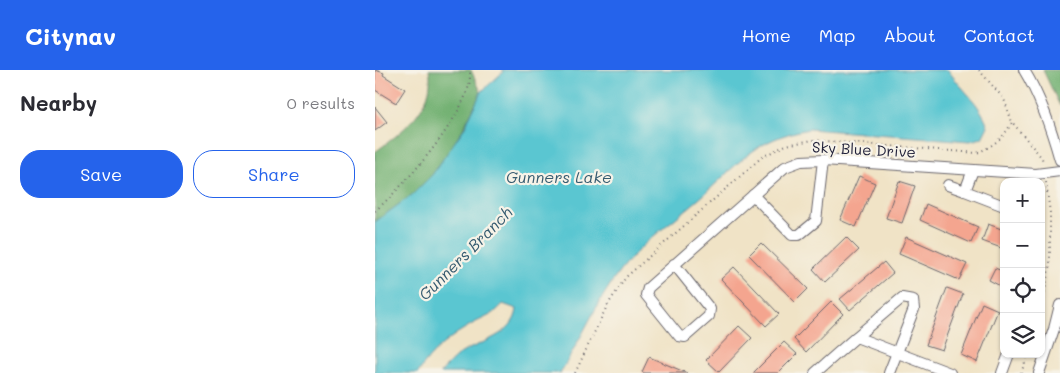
<!DOCTYPE html>
<meta charset="utf-8">
<style>
body{margin:0;font-family:Mali,sans-serif;background:#f7f7f7;color:#2b2b33}
.controls{position:absolute;right:15px;bottom:15px;display:grid;overflow:hidden;border-radius:10px;box-shadow:0 1px 4px #0004}
.controls button{width:45px;height:45px;display:grid;place-items:center;padding:0;border:0;border-bottom:1px solid #e1e1e2;background:#fff;color:#2b2b33;font:25px sans-serif}
.list{margin:0;padding:0;list-style:none}
h2{display:flex;justify-content:space-between;align-items:center;height:65px;margin:0;padding:0 20px;font-size:21px}
h2 small{font-size:16px;font-weight:400;color:#7c7c81}
.actions{display:flex;gap:10px;padding:15px 20px}
.actions a{flex:1;padding:11px 0;border:1px solid #2563eb;border-radius:20px;text-align:center;font-size:18px;color:#2563eb}
.actions .main{background:#2563eb;color:#fff}
.icon{flex:none;width:28px;height:28px;fill:none;stroke:currentColor;stroke-width:2;stroke-linecap:round;stroke-linejoin:round}
.map{position:relative;flex:none;width:685px;height:303px;overflow:hidden}
header{display:flex;align-items:center;gap:30px;box-sizing:border-box;height:70px;padding:0 25px;background:#2563eb;color:#fff}
header strong{font-size:24px}
nav{display:flex;gap:28px;margin-inline-start:auto;font-size:18px}
main{display:flex}
aside{flex:1;background:#fff}
.map>svg:first-child{display:block}
</style>
<header>
<strong>Citynav</strong>
<nav><a>Home</a><a>Map</a><a>About</a><a>Contact</a></nav>
</header>
<main>
<aside>
<h2>Nearby<small>0 results</small></h2>
<ul class="list">
</ul>
<div class="actions"><a class="main">Save</a><a>Share</a></div>
</aside>
<div class="map">
<svg width="685" height="303" viewBox="0 0 685 303">
<rect width="100%" height="100%" fill="#f7f3e8"/>
<filter id="ink" filterUnits="userSpaceOnUse"><feTurbulence type="fractalNoise" baseFrequency=".02" numOctaves="2"/><feDisplacementMap in="SourceGraphic" scale="10" xChannelSelector="R" yChannelSelector="G"/><feConvolveMatrix kernelMatrix="1 2 1 2 8 2 1 2 1" color-interpolation-filters="sRGB"/></filter>
<filter id="wash" filterUnits="userSpaceOnUse"><feTurbulence type="fractalNoise" baseFrequency=".0096" numOctaves="4" result="noise"/><feDisplacementMap in="SourceGraphic" scale="20" xChannelSelector="R" yChannelSelector="G"/><feGaussianBlur stdDeviation="1.12" result="paint"/><feColorMatrix in="noise" values="0 0 0 0 0 0 0 0 0 0 0 0 0 0 0 0 0 1.4 0 .05"/><feComposite in="paint" operator="in"/></filter>
<g filter="url(#wash)">
<rect width="100%" height="100%" fill="#f0e3c6"/>
<g fill="#71b071" stroke="#4a6956">
<path d="M54 0H96L106 22C89 59 70 98 38 125 26 134 12 142 0 152V82C26 63 62 36 54 0Z"/>
<polygon points="668,0 685,0 685,36 683,32"/>
</g>
<path fill="#5ac6d1" stroke="#3e7486" d="M126 0H573C586 19 606 34 613 56L607 68 595 71 434 59C378 69 363 95 324 129 296 153 267 172 245 201 221 232 206 270 185 303H65C71 297 78 289 85 284 105 271 139 266 142 239L128 234C117 246 113 246 99 253 76 266 57 280 43 303H0V152L38 124 57 105 90 57 106 22 128 2Z"/>
<g id="blocks">
<g fill="#f4a58f">
<polygon points="0,0 9,3 8,5 30,19 21,33 0,20"/>
<polygon points="0,37 12,52 0,61"/>
<polygon points="484,106 500,113 481,157 465,150"/>
<polygon points="524,111 540,116 527,153 511,148"/>
<polygon points="551,134 603,157 596,173 545,150"/>
<polygon points="613,154 629,160 629,179 607,171"/>
<polygon points="471,167 484,180 450,212 438,199"/>
<polygon points="531,167 592,194 584,210 524,184"/>
<polygon points="386,173 433,219 420,232 374,185"/>
<polygon points="509,192 518,203 475,240 465,229"/>
<polygon points="359,197 404,244 391,256 346,209"/>
<polygon points="620,198 629,202 629,218 614,210"/>
<polygon points="572,218 588,224 567,280 551,275"/>
<polygon points="456,232 468,244 431,282 419,269"/>
<polygon points="607,233 623,240 602,292 586,285"/>
<polygon points="364,256 377,268 344,302 331,290"/>
<polygon points="409,272 422,284 403,303 378,303"/>
<polygon points="274,287 312,303 269,303 267,302"/>
</g>
</g>
</g>
<g filter="url(#ink)">
<use href="#blocks" fill-opacity="0" stroke="#6a666c" stroke-width="1"/>
<g fill="none" stroke-linecap="round" stroke-linejoin="round">
<g stroke="#6a666c" stroke-width="12">
<g id="minor">
<path d="M649 0C666 28 676 58 685 90"/>
<polyline points="598,100 590,121 629,136"/>
<polyline points="573,115 590,121"/>
<polyline points="378,125 417,165 424,165 441,151 448,90"/>
<polyline points="299,194 335,239 334,246 310,267 304,266 271,225 273,218 410,97 426,91 448,90 661,104 685,101"/>
<polyline points="481,267 527,228 538,230 539,239 514,303"/>
<polyline points="440,303 481,267 575,303"/>
<polyline points="627,303 634,284"/>
<polyline points="664,303 679,259 685,235"/>
</g>
</g>
<g stroke="#6a666c" stroke-width="2" stroke-dasharray="1 4" stroke-linecap="butt">
<polyline points="604,0 629,29 637,52 667,88 668,93"/>
<path d="M0 141C29 116 85 52 94 15 95 11 95 5 95 0"/>
<polyline points="666,242 675,193 675,143 671,112"/>
<path d="M200 303 232 236 251 207 387 87 411 75 438 70 602 83C618 76 629 68 637 52"/>
<polyline points="646,303 653,284"/>
</g>
<use href="#minor" stroke="#fff" stroke-width="10"/>
</g>
</g>
<g text-anchor="middle" dominant-baseline="central" stroke-width="4.5" stroke-linejoin="round" paint-order="stroke">
<g font-size="15" fill="#22223b" stroke="#f7f3e8">
<text transform="translate(489 79) rotate(3)">Sky Blue Drive</text>
</g>
<g font-size="16" font-style="italic" fill="#365b70" stroke="#f7f3e8">
<text x="184" y="106">Gunners Lake</text>
<text transform="translate(90 183) rotate(-45)">Gunners Branch</text>
</g>
</g>
</svg>
<div class="controls">
<button>+</button>
<button>−</button>
<button><svg class="icon" aria-label="locate" viewBox="0 0 24 24"><circle cx="12" cy="12" r="6"/><path d="M12 2v4M12 18v4M2 12h4M18 12h4"/></svg></button>
<button><svg class="icon" aria-label="layers" viewBox="0 0 24 24"><path d="M12 4l9 5-9 5-9-5zM3 14l9 5 9-5"/></svg></button>
</div>
</div>
</main>
